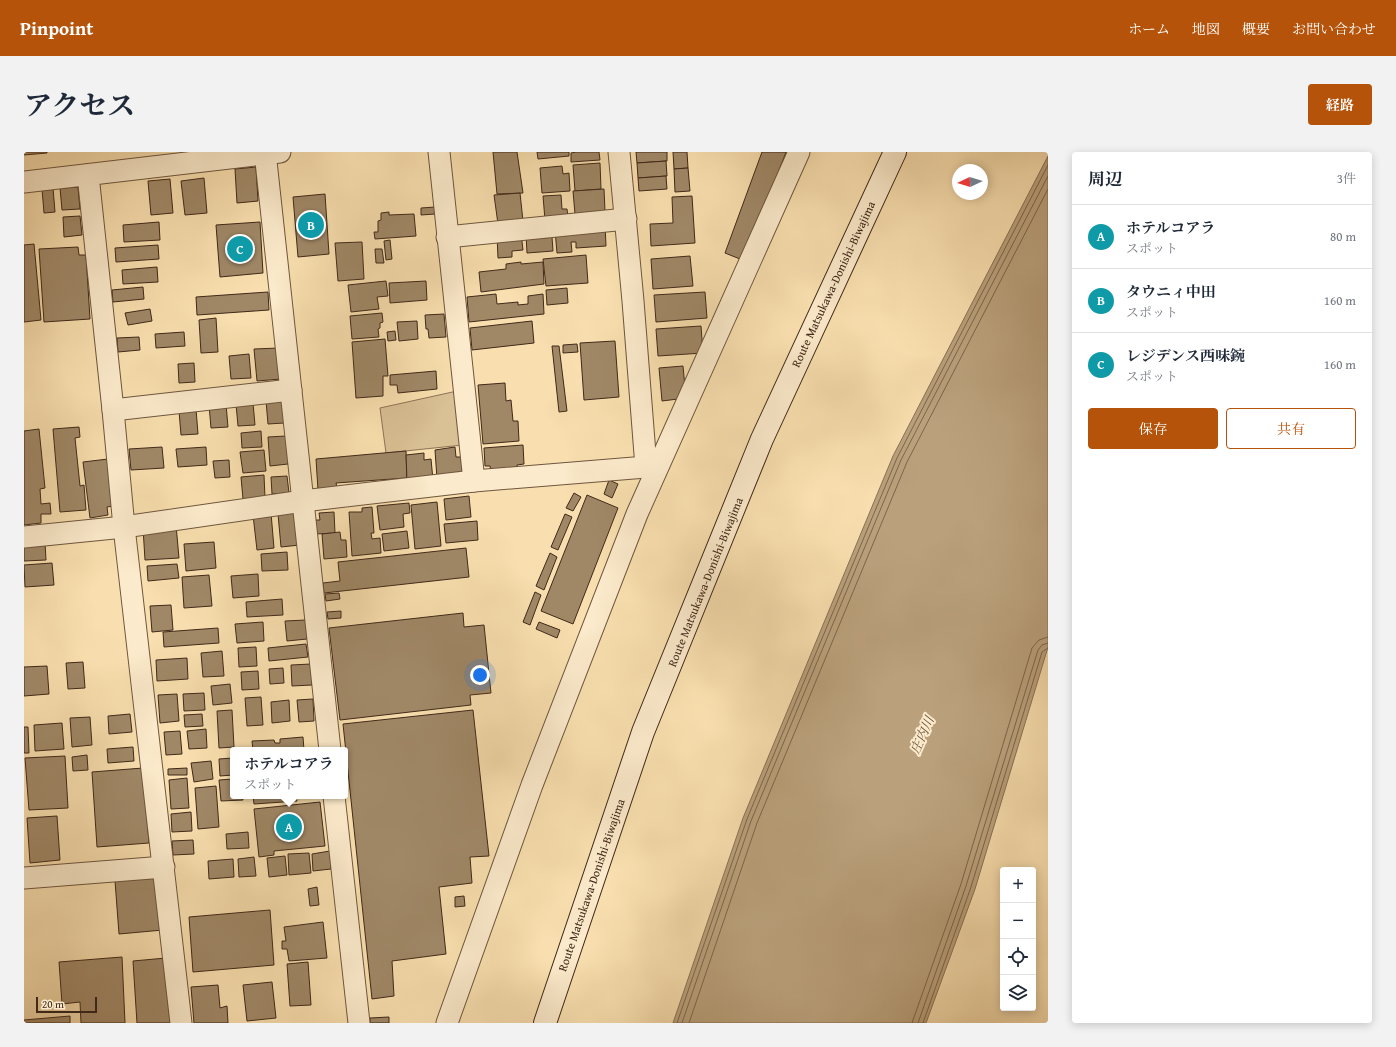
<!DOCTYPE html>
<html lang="ja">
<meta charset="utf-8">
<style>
body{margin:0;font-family:"Gentium Book Plus","Noto Serif JP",serif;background:#f2f2f3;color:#1f2937}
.controls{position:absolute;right:12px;bottom:12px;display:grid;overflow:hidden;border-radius:4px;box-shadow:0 2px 10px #0003}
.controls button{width:36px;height:36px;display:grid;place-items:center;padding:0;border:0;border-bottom:1px solid #e0e1e3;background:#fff;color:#1f2937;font:20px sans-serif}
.compass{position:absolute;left:928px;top:12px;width:36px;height:36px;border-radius:50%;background:#fff;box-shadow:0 2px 10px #0003;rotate:266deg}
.scale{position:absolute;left:12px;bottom:10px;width:61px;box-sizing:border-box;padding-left:4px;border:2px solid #402918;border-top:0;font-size:11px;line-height:14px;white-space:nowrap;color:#402918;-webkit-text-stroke:3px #fbeacb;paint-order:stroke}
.you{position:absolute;left:456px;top:523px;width:14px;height:14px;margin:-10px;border:3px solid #fff;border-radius:50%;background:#1a73e8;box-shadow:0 0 0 6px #1a73e833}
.badge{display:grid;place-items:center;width:26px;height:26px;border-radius:50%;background:#b45309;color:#fff;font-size:13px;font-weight:700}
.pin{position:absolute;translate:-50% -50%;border:2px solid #fff;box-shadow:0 1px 4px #0006}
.popup{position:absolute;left:206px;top:595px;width:118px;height:52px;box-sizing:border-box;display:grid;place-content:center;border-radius:4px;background:#fff;filter:drop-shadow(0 1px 3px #0005);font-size:13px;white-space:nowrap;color:#747a83}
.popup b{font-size:15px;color:#1f2937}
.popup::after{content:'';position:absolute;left:50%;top:100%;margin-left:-8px;border:8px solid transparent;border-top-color:#fff}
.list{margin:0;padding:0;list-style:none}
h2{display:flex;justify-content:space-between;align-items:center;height:52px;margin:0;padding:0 16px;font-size:17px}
h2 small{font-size:13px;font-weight:400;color:#747a83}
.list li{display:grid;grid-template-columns:26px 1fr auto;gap:12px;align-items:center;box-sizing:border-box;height:64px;padding:0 16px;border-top:1px solid #e0e1e3}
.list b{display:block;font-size:15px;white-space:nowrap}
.list p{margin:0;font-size:13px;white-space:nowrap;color:#747a83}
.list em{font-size:13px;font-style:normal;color:#747a83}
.actions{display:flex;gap:8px;padding:12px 16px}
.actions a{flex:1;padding:9px 0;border:1px solid #b45309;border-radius:4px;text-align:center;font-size:14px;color:#b45309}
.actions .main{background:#b45309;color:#fff}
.icon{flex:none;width:22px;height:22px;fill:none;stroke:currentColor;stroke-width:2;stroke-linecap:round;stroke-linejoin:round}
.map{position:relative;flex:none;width:1024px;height:871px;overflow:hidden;border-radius:4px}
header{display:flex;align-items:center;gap:24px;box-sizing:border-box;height:56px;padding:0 20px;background:#b45309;color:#fff}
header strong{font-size:19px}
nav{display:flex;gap:22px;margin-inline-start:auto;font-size:14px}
.intro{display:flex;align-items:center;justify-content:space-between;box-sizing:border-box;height:96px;padding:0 24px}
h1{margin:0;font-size:28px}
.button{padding:10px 18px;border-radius:4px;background:#b45309;color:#fff;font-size:14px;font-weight:700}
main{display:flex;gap:24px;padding:0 24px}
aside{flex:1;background:#fff;border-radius:4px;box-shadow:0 2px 10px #0003}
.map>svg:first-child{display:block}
</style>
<header>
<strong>Pinpoint</strong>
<nav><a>ホーム</a><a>地図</a><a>概要</a><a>お問い合わせ</a></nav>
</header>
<div class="intro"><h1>アクセス</h1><a class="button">経路</a></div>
<main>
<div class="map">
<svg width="1024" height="871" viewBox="0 0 1024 871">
<rect width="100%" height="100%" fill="#f9dfaf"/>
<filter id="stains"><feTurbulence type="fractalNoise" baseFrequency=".005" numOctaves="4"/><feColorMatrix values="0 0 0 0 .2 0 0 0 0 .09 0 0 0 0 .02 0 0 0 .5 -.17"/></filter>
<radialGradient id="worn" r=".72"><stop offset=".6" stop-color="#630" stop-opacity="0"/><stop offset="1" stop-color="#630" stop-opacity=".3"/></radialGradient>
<polygon fill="#dac095" stroke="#8d7456" points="433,239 439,293 362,301 356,256"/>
<polygon fill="#baa17c" stroke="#897154" points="1024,4 1024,495 951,737 902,871 649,871 719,666 869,304"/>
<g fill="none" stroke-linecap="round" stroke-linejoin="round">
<g stroke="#7d654a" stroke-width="1">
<polyline points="653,871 723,667 873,306 1024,13"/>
<polyline points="658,871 727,669 877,308 1024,24"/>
<polyline points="665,871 733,671 883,310 1024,37"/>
<polyline points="888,871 937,732 1008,496 1015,488 1024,485"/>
<polyline points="894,871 942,734 1014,498 1018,493 1024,491"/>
<polyline points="899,871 947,735 1018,500 1024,496"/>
</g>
</g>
<g fill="#a08867" stroke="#402918">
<polygon points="0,0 23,0 23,1 0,3"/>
<polygon points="469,0 493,0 499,41 473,42"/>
<polygon points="513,0 545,0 545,4 514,7"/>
<polygon points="552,0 575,0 576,8 547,10 547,1"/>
<polygon points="612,0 643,0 643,9 613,11"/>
<polygon points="649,0 663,0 664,16 650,17"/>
<polygon points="738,0 762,0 721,109 701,101"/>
<polygon points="642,9 643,24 614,26 613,11"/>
<polygon points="576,11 577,37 551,39 549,13"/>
<polygon points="538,14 539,22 545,21 546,39 518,41 516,16"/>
<polygon points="232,15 234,49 213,51 211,17"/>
<polygon points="664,16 666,39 651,40 650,17"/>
<polygon points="642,24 643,37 615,39 614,26"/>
<polygon points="180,26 183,61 161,63 157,29"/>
<polygon points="146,27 149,61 127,63 124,29"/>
<polygon points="54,35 56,57 38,58 36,36"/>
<polygon points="29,36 31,60 20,61 18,37"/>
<polygon points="580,37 581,59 551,62 549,39"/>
<polygon points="496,41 499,69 474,72 470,43"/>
<polygon points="301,42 305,102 274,105 269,45"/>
<polygon points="537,43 538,57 543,57 544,66 521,68 519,44"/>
<polygon points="668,44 671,91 627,94 626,72 649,71 648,45"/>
<polygon points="411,55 411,62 397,63 397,56"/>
<polygon points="365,60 365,63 390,62 392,84 351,87 350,80 354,80 354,69 357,68 357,61"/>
<polygon points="56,64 58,83 40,85 39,65"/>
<polygon points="135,70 136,88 100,90 99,73"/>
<polygon points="236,70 239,121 196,125 192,73"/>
<polygon points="581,73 582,94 552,96 552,90 547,90 548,100 533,101 531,78"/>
<polygon points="497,81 499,98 488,99 488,105 474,106 473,83"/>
<polygon points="519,81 520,86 528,85 529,99 503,101 502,82"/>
<polygon points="366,88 368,107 362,108 360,89"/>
<polygon points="338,90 340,127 314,129 311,91"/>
<polygon points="10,92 17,168 0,170 0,93"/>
<polygon points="134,93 135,107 92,110 91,96"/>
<polygon points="54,95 55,103 62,103 66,167 20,170 15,97"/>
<polygon points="351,97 358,97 360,111 352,111"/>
<polygon points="562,103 564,131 522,134 519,107"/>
<polygon points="666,104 669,134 629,137 627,107"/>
<polygon points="497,110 497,112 519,110 520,132 457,140 455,120 482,117 482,112"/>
<polygon points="133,115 134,130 99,132 98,118"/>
<polygon points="362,129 364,144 353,145 355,157 327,160 324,133"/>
<polygon points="402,129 403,148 366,151 365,131"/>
<polygon points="119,135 120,147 89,150 88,138"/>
<polygon points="543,136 544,151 523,153 522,138"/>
<polygon points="244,140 245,158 173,163 172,145"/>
<polygon points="681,140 683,166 632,170 630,143"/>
<polygon points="472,142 473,152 494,150 494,153 504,152 504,144 519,142 520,162 445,170 443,145"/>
<polygon points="126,157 128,169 104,173 101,161"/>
<polygon points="358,161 359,170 356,171 356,176 354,177 355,185 328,187 326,164"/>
<polygon points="420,162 422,185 405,186 404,177 402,177 401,163"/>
<polygon points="192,166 194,200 177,201 175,168"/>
<polygon points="393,169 394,187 375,189 373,170"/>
<polygon points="508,169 510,191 448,198 446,176"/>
<polygon points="677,174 679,201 634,204 632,177"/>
<polygon points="371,179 372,188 364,189 363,180"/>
<polygon points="160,180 161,194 132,196 131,182"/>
<polygon points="115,185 116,198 94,200 93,186"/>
<polygon points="361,187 364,224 359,224 359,244 332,246 328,190"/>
<polygon points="591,189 595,245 560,248 556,191"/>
<polygon points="553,192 554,200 539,201 539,193"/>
<polygon points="528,194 535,194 543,259 535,260"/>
<polygon points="255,196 257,227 233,229 230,197"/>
<polygon points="225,202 227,226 207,227 205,204"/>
<polygon points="170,211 171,230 155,231 154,212"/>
<polygon points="659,214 662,246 638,249 635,216"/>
<polygon points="412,219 413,237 374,241 373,233 366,233 366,223"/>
<polygon points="481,231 482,249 487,248 489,269 494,269 495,289 459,292 454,233"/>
<polygon points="258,247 260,271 244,272 242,249"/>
<polygon points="229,251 231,273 214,274 212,252"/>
<polygon points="202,252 204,275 187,276 185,253"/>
<polygon points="172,257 174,282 157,283 155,259"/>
<polygon points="55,275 56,285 51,286 56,334 60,333 62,358 36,360 29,277"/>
<polygon points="15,277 21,336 16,337 17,352 26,351 27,362 17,362 17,371 0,373 0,279"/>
<polygon points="237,279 238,295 218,296 217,281"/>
<polygon points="262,284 264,312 246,314 244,285"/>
<polygon points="499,293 500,312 493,313 493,318 467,320 466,314 461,314 460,296"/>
<polygon points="138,295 140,316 107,318 105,297"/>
<polygon points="182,295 183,313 154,315 152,297"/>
<polygon points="431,295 432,305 437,305 439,325 413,327 411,298"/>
<polygon points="240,298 242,319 219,321 216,300"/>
<polygon points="382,299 383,326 312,331 313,336 294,338 292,307"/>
<polygon points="400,301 400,308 407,307 409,328 383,330 382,303"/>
<polygon points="84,307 89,354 83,355 84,363 66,366 59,310"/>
<polygon points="205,308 206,325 191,326 189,309"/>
<polygon points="240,323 241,346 219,347 217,325"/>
<polygon points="263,324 265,341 248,342 247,325"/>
<polygon points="585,328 594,332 588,346 580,342"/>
<polygon points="550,341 557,345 549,359 542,356"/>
<polygon points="563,343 594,356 549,472 517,459"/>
<polygon points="445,344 447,365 422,368 420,347"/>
<polygon points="413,350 417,394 391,397 387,353"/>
<polygon points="385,351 386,361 379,362 380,375 356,378 353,354"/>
<polygon points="348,355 350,381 347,381 348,387 356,386 357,401 328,404 325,360 338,360 338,356"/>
<polygon points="273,360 276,393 257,395 254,362"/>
<polygon points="310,360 311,381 292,382 290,368 296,368 295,361"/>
<polygon points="247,361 250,396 233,398 229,363"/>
<polygon points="541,362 548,365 534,398 527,395"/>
<polygon points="453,369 454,388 422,391 420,372"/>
<polygon points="152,373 155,406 121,408 119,376"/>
<polygon points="383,379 385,396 360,399 358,382"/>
<polygon points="316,380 317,388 322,388 323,405 300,407 298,382"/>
<polygon points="190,390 192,416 162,419 160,392"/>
<polygon points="21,391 22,408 0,409 0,393"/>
<polygon points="442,396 445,425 300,441 299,431 316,429 314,410"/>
<polygon points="263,400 264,418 238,419 237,402"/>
<polygon points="526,401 533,405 520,438 512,434"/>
<polygon points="28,411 30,433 1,435 0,413"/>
<polygon points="153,412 155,426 124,429 123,414"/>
<polygon points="234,422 235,444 209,446 207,424"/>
<polygon points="185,423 188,454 160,456 158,425"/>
<polygon points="511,440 517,443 506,473 499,470"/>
<polygon points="315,441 316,447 302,449 301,442"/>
<polygon points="258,447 259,463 223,465 222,450"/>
<polygon points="147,453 149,478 128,480 126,454"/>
<polygon points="317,459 317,466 304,467 303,460"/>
<polygon points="439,461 440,475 460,473 467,541 446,543 447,553 316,568 305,476"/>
<polygon points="282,468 283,487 263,489 261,469"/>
<polygon points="239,470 240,489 213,491 211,472"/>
<polygon points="515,470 536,478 533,486 512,477"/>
<polygon points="194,476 195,491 140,495 139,480"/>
<polygon points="282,492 284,505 245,509 244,496"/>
<polygon points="232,495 233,514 215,515 214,496"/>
<polygon points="198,499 200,524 179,525 177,501"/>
<polygon points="163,506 164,527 133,529 132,508"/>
<polygon points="59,510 61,536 44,537 42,511"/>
<polygon points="287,512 288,533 268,534 267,513"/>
<polygon points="23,514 25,542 0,544 0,515"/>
<polygon points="259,516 260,531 246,532 245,517"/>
<polygon points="234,519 235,537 218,538 217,520"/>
<polygon points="206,532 208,551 189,553 187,534"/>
<polygon points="180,541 181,558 160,559 159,542"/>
<polygon points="153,542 155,569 136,571 134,543"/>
<polygon points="237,545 239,573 223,574 221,546"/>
<polygon points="289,547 290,569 275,570 273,548"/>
<polygon points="265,548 266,569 248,571 247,550"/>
<polygon points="208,558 210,595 195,596 193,559"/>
<polygon points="449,558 465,704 446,705 448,731 415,735 422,802 368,809 370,844 348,847 319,572"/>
<polygon points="106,562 108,580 85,582 84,564"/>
<polygon points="178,562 179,574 161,575 160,563"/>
<polygon points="66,565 68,593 48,595 46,566"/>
<polygon points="38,571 40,597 11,599 10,573"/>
<polygon points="0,575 4,575 5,601 0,601"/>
<polygon points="182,577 183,596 165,597 163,579"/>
<polygon points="156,579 158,602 142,603 140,580"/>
<polygon points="279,585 280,598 229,598 228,589 250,588 251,591 256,591 256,587"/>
<polygon points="109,595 110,609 84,611 83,597"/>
<polygon points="63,603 64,618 49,619 48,605"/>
<polygon points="41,604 44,656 5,658 1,606"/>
<polygon points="209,606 209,623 196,624 195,607"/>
<polygon points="187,609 189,627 170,630 167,611"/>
<polygon points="119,616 125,691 73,695 68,620"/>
<polygon points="163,616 163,623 144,623 144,617"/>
<polygon points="163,626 165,656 147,657 145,628"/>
<polygon points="209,627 209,644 218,644 219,648 197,649 195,628"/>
<polygon points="192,634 195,675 174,677 171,636"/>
<polygon points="229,644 272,644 273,649 230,652"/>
<polygon points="296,650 301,694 250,699 250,703 235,705 230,657"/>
<polygon points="167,660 168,679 148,680 147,662"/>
<polygon points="33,664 36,708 6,711 3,666"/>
<polygon points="224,680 225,696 203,697 202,682"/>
<polygon points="169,688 170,702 149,703 148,689"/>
<polygon points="306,699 307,717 289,719 288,702"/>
<polygon points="285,701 287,721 265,723 264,702"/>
<polygon points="261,704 263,723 245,725 243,706"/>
<polygon points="230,705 232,724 215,725 214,707"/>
<polygon points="209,707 210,725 185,727 184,709"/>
<polygon points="135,726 139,778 95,782 91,729"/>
<polygon points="293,735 295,753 286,754 284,737"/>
<polygon points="440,744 441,754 431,755 431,745"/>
<polygon points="246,758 250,813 169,820 165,765"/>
<polygon points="299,770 303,806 265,809 263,797 258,797 258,789 262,789 260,775"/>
<polygon points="98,805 101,871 57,871 56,850 38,852 35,810"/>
<polygon points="142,806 147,871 113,871 109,809"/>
<polygon points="284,810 287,853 266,854 263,812"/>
<polygon points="248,830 252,866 223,869 219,833"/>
<polygon points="194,833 196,856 203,854 204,871 170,871 167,835"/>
<polygon points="46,864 46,871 0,871 0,868"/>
<polygon points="365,865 365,871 346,871 346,866"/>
</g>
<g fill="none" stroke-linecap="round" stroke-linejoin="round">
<g stroke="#6e563e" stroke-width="23">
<g id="minor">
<polyline points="241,0 306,598"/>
<polyline points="415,0 450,329"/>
<polyline points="64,23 89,258 100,375 157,871"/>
<polyline points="0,30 256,0"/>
<polyline points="423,85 602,67"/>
<polyline points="89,258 267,238"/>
<polyline points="0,385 100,375 279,349 450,329 622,315 609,149 595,0"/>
<polyline points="310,644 335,871"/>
<polyline points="0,726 140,715"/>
<polyline points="423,871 508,633 613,362 775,0"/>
</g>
</g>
<g stroke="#402918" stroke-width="24">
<polyline id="secondary" points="521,871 619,580 738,287 871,0"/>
</g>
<use href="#minor" stroke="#fbeacb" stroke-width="21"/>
<use href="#secondary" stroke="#fbeacb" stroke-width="22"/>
</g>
<g text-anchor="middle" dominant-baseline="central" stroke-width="4" stroke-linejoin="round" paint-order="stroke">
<g font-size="12" fill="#402918" stroke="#fbeacb">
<text transform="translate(809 132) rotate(-65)">Route Matsukawa-Donishi-Biwajima</text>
<text transform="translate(681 430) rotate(-68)">Route Matsukawa-Donishi-Biwajima</text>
<text transform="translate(567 733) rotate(-71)">Route Matsukawa-Donishi-Biwajima</text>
</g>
<g font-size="13" font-style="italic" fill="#654d36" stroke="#fbeacb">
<text transform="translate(898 583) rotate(-66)">庄内川</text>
</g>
</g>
<rect width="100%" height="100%" filter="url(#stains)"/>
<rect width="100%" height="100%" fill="url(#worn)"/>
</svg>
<div class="controls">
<button>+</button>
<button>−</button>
<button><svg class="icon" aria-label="locate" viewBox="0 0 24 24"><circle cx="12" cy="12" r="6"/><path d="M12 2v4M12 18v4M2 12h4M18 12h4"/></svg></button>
<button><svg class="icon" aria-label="layers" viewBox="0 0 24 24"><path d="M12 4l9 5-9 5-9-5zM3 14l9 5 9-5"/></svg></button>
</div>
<svg class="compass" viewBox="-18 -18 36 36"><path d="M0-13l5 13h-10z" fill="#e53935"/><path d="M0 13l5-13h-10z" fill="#747a83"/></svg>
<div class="scale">20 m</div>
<div class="you"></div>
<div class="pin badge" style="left:265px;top:675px;background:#0f9aa8">A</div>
<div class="popup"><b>ホテルコアラ</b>スポット</div>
<div class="pin badge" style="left:287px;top:73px;background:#0f9aa8">B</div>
<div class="pin badge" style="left:216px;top:97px;background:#0f9aa8">C</div>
</div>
<aside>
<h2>周辺<small>3件</small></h2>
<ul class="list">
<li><span class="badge" style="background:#0f9aa8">A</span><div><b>ホテルコアラ</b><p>スポット</p></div><em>80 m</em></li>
<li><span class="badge" style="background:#0f9aa8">B</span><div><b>タウニィ中田</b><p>スポット</p></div><em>160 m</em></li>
<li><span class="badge" style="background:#0f9aa8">C</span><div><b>レジデンス西味鋺</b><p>スポット</p></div><em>160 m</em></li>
</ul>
<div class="actions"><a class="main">保存</a><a>共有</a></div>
</aside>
</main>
